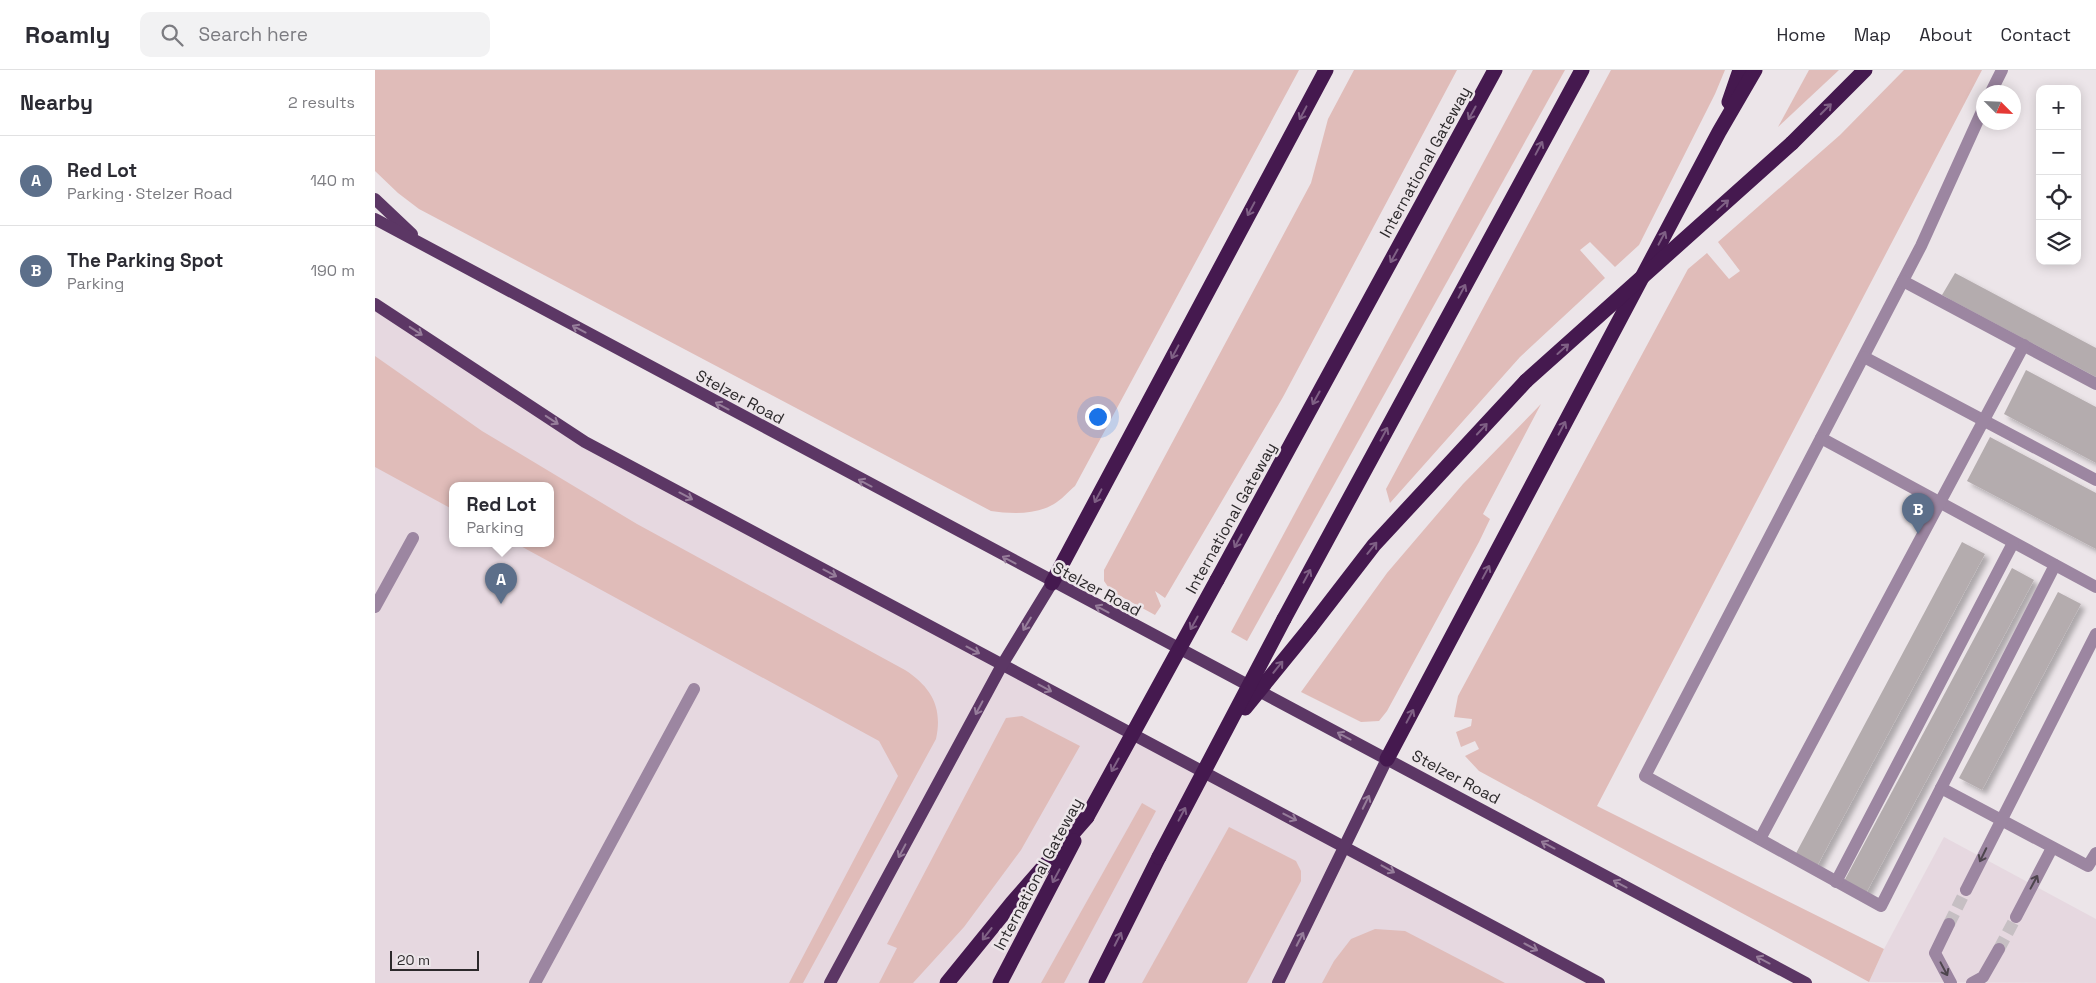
<!DOCTYPE html>
<meta charset="utf-8">
<style>
body{margin:0;font-family:"Space Grotesk",sans-serif;background:#f2f2f3;color:#2b2b33}
.controls{position:absolute;right:15px;top:15px;display:grid;overflow:hidden;border-radius:10px;box-shadow:0 2px 12px #0003}
.controls button{width:45px;height:45px;display:grid;place-items:center;padding:0;border:0;border-bottom:1px solid #e1e1e2;background:#fff;color:#2b2b33;font:25px sans-serif}
.compass{position:absolute;left:1601px;top:15px;width:45px;height:45px;border-radius:50%;background:#fff;box-shadow:0 2px 12px #0003;rotate:114deg}
.scale{position:absolute;left:15px;bottom:12px;width:89px;box-sizing:border-box;padding-left:5px;border:2px solid #2c292b;border-top:0;font-size:14px;line-height:18px;white-space:nowrap;color:#2c292b;-webkit-text-stroke:4px #ece5e9;paint-order:stroke}
.you{position:absolute;left:722px;top:346px;width:18px;height:18px;margin:-12px;border:4px solid #fff;border-radius:50%;background:#1a73e8;box-shadow:0 0 0 8px #1a73e833}
.badge{display:grid;place-items:center;width:32px;height:32px;border-radius:50%;background:#1a73e8;color:#fff;font-size:16px;font-weight:700}
.pin{position:absolute;translate:-50% -41px;filter:drop-shadow(0 1px 2px #0008)}
.pin::after{content:'';position:absolute;top:26px;width:18px;height:15px;background:inherit;clip-path:polygon(0 0,100% 0,50% 100%)}
.popup{position:absolute;left:74px;top:412px;width:105px;height:65px;box-sizing:border-box;display:grid;place-content:center;border-radius:10px;background:#fff;filter:drop-shadow(0 1px 4px #0005);font-size:16px;white-space:nowrap;color:#7c7c81}
.popup b{font-size:19px;color:#2b2b33}
.popup::after{content:'';position:absolute;left:50%;top:100%;margin-left:-10px;border:10px solid transparent;border-top-color:#fff}
.list{margin:0;padding:0;list-style:none}
h2{display:flex;justify-content:space-between;align-items:center;height:65px;margin:0;padding:0 20px;font-size:21px}
h2 small{font-size:16px;font-weight:400;color:#7c7c81}
.list li{display:grid;grid-template-columns:32px 1fr auto;gap:15px;align-items:center;box-sizing:border-box;height:90px;padding:0 20px;border-top:1px solid #e1e1e2}
.list b{display:block;font-size:19px;white-space:nowrap}
.list p{margin:0;font-size:16px;white-space:nowrap;color:#7c7c81}
.list em{font-size:16px;font-style:normal;color:#7c7c81}
.icon{flex:none;width:28px;height:28px;fill:none;stroke:currentColor;stroke-width:2;stroke-linecap:round;stroke-linejoin:round}
.map{position:relative;flex:none;width:1721px;height:913px;overflow:hidden}
header{display:flex;align-items:center;gap:30px;box-sizing:border-box;height:70px;padding:0 25px;background:#fff;border-bottom:1px solid #e1e1e2}
header strong{font-size:24px}
nav{display:flex;gap:28px;margin-inline-start:auto;font-size:18px}
.search{width:350px;height:45px;background:#f2f2f3;display:flex;align-items:center;gap:12px;box-sizing:border-box;padding:0 18px;border-radius:10px;color:#7c7c81;font-size:19px}
main{display:flex}
aside{flex:1;background:#fff}
.map>svg:first-child{display:block}
</style>
<header>
<strong>Roamly</strong>
<div class="search"><svg class="icon" aria-label="search" viewBox="0 0 24 24"><circle cx="10" cy="10" r="6"/><path d="M15 15l6 6"/></svg>Search here</div>
<nav><a>Home</a><a>Map</a><a>About</a><a>Contact</a></nav>
</header>
<main>
<aside>
<h2>Nearby<small>2 results</small></h2>
<ul class="list">
<li><span class="badge" style="background:#5c6f8a">A</span><div><b>Red Lot</b><p>Parking · Stelzer Road</p></div><em>140 m</em></li>
<li><span class="badge" style="background:#5c6f8a">B</span><div><b>The Parking Spot</b><p>Parking</p></div><em>190 m</em></li>
</ul>
</aside>
<div class="map">
<svg width="1721" height="913" viewBox="0 0 1721 913">
<defs>
<filter id="shadow"><feDropShadow dx="4.5" dy="4.5" stdDeviation="2.5" flood-color="#0004"/></filter>
</defs>
<rect width="100%" height="100%" fill="#ece5e9"/>
<g fill="#e6d8e0" fill-rule="evenodd">
<path d="M0 234 210 372 1224 913H0ZM77 415H175V473H77Z"/>
<polygon points="1569,767 1721,849 1721,913 1494,912 1509,879"/>
</g>
<g fill="#e0bcb9">
<path d="M0 0H924L700 416C693 422 686 430 679 434 661 445 636 444 616 441L44 139 23 123 0 101Z"/>
<polygon points="979,0 1082,0 908,327 790,528 780,521 786,536 780,545 736,521 729,511 729,500 936,113 953,49"/>
<polygon points="1158,0 1190,0 872,571 856,562"/>
<polygon points="1236,0 1350,0 1340,24 1264,175 1240,197 1215,172 1205,180 1230,208 1145,287 1015,433 1011,419"/>
<polygon points="1434,0 1464,0 1403,57"/>
<polygon points="1529,0 1607,0 1222,736 1509,879 1494,912 1104,701 1090,686 1104,679 1100,671 1086,677 1081,662 1096,656 1097,649 1079,647 1083,626 1313,199 1332,183 1354,209 1365,201 1343,172 1465,65"/>
<path d="M0 286 107 361 262 454 530 600C556 617 568 637 561 669L428 913H414L523 706 504 671 140 473H175V415H77V439L0 397Z"/>
<polygon points="1166,334 1108,444 1115,449 1104,472 1012,641 1004,651 986,652 926,622 1012,503 1088,414"/>
<polygon points="647,646 705,676 646,780 589,857 538,913 504,913 522,878 512,874 631,648"/>
<polygon points="767,733 781,741 689,913 666,913"/>
<polygon points="854,757 921,791 926,801 926,811 872,913 767,913"/>
<polygon points="1000,859 1030,861 1130,913 947,913 959,891 976,869"/>
</g>
<g fill="#b4acae" filter="url(#shadow)">
<polygon points="1580,203 1721,278 1721,307 1567,225"/>
<polygon points="1651,300 1721,337 1721,393 1629,344"/>
<polygon points="1615,367 1721,423 1721,479 1592,411"/>
<polygon points="1587,472 1610,484 1441,798 1419,787"/>
<polygon points="1637,498 1659,510 1490,825 1468,813"/>
<polygon points="1683,522 1706,534 1607,720 1584,708"/>
</g>
<g fill="none" stroke-linecap="round" stroke-linejoin="round">
<g stroke="#c6bfc3" stroke-width="12" stroke-dasharray="12 6" stroke-linecap="butt">
<polyline points="1574,854 1591,820"/>
<polyline points="1624,879 1641,847"/>
</g>
<g stroke="#9c86a1" stroke-width="12">
<polyline points="1616,22 1627,0"/>
<polyline points="1608,39 1546,176 1270,706 1506,836 1566,718 1713,796 1721,783"/>
<polyline points="1528,211 1721,314"/>
<polyline points="1489,287 1721,410"/>
<polyline points="1446,368 1721,517"/>
<polyline points="0,537 38,468"/>
<polyline points="1566,718 1680,495"/>
<polyline points="1385,769 1649,275"/>
<polyline points="1461,812 1638,473"/>
<polyline points="1591,820 1721,564"/>
<polyline points="1641,847 1677,778"/>
<polyline points="1574,854 1560,883 1576,913"/>
<polyline points="160,913 319,619"/>
<polyline points="1597,913 1608,907 1624,879"/>
</g>
<g stroke="#5c3765" stroke-width="12">
<polyline points="0,129 37,164"/>
<path d="M0 149C476 406 954 659 1431 913"/>
<polyline points="0,234 210,372 1224,913"/>
<polyline points="455,913 627,595 677,513"/>
<polyline points="903,913 1012,689"/>
</g>
<g stroke="#45194f" stroke-width="15">
<polyline points="1354,32 1365,0"/>
<polyline points="1417,73 1490,0"/>
<polyline points="842,510 1120,0"/>
<polyline points="677,513 951,0"/>
<polyline points="909,549 1207,0"/>
<polyline points="935,558 999,475 1151,311"/>
<polyline points="1012,689 1344,62 1380,0"/>
<polyline points="572,913 637,833 712,747"/>
<polyline points="625,913 699,771"/>
<polyline points="721,913 784,787"/>
</g>
<g stroke="#45194f" stroke-width="15">
<polyline points="1151,311 1417,73"/>
<polyline points="870,638 935,558"/>
<polyline points="712,747 842,510"/>
<polyline points="784,787 909,549"/>
</g>
</g>
<defs><path id="oneway-shaft" d="M-6 0H5M1.5-3L5.5 0L1.5 3" fill="none" stroke-width="1.6" stroke-linecap="round" stroke-linejoin="round" transform="scale(1.25)"/></defs>
<g stroke="#7f6085">
<use href="#oneway-shaft" transform="translate(1451 39) rotate(-45)"/>
<use href="#oneway-shaft" transform="translate(928 43) rotate(118)"/>
<use href="#oneway-shaft" transform="translate(1097 43) rotate(119)"/>
<use href="#oneway-shaft" transform="translate(1164 78) rotate(-62)"/>
<use href="#oneway-shaft" transform="translate(1348 135) rotate(-42)"/>
<use href="#oneway-shaft" transform="translate(876 139) rotate(118)"/>
<use href="#oneway-shaft" transform="translate(1287 168) rotate(-62)"/>
<use href="#oneway-shaft" transform="translate(1019 186) rotate(119)"/>
<use href="#oneway-shaft" transform="translate(1087 221) rotate(-62)"/>
<use href="#oneway-shaft" transform="translate(1188 279) rotate(-42)"/>
<use href="#oneway-shaft" transform="translate(800 282) rotate(118)"/>
<use href="#oneway-shaft" transform="translate(941 328) rotate(119)"/>
<use href="#oneway-shaft" transform="translate(1187 358) rotate(-62)"/>
<use href="#oneway-shaft" transform="translate(1107 359) rotate(-47)"/>
<use href="#oneway-shaft" transform="translate(1009 364) rotate(-62)"/>
<use href="#oneway-shaft" transform="translate(723 426) rotate(118)"/>
<use href="#oneway-shaft" transform="translate(863 471) rotate(119)"/>
<use href="#oneway-shaft" transform="translate(997 478) rotate(-51)"/>
<use href="#oneway-shaft" transform="translate(1111 502) rotate(-62)"/>
<use href="#oneway-shaft" transform="translate(932 506) rotate(-62)"/>
<use href="#oneway-shaft" transform="translate(819 553) rotate(119)"/>
<use href="#oneway-shaft" transform="translate(903 597) rotate(-51)"/>
<use href="#oneway-shaft" transform="translate(1035 646) rotate(-62)"/>
<use href="#oneway-shaft" transform="translate(740 695) rotate(119)"/>
<use href="#oneway-shaft" transform="translate(807 744) rotate(-62)"/>
<use href="#oneway-shaft" transform="translate(681 806) rotate(118)"/>
<use href="#oneway-shaft" transform="translate(612 864) rotate(128)"/>
<use href="#oneway-shaft" transform="translate(743 869) rotate(-63)"/>
</g>
<g stroke="#967d9a">
<use href="#oneway-shaft" transform="translate(204 259) rotate(-152)"/>
<use href="#oneway-shaft" transform="translate(41 261) rotate(33)"/>
<use href="#oneway-shaft" transform="translate(347 336) rotate(-152)"/>
<use href="#oneway-shaft" transform="translate(177 350) rotate(33)"/>
<use href="#oneway-shaft" transform="translate(490 413) rotate(-152)"/>
<use href="#oneway-shaft" transform="translate(311 426) rotate(28)"/>
<use href="#oneway-shaft" transform="translate(634 490) rotate(-152)"/>
<use href="#oneway-shaft" transform="translate(455 503) rotate(28)"/>
<use href="#oneway-shaft" transform="translate(727 539) rotate(-152)"/>
<use href="#oneway-shaft" transform="translate(652 554) rotate(121)"/>
<use href="#oneway-shaft" transform="translate(598 580) rotate(28)"/>
<use href="#oneway-shaft" transform="translate(670 618) rotate(28)"/>
<use href="#oneway-shaft" transform="translate(604 638) rotate(118)"/>
<use href="#oneway-shaft" transform="translate(969 666) rotate(-152)"/>
<use href="#oneway-shaft" transform="translate(991 732) rotate(-64)"/>
<use href="#oneway-shaft" transform="translate(915 747) rotate(27)"/>
<use href="#oneway-shaft" transform="translate(1173 775) rotate(-152)"/>
<use href="#oneway-shaft" transform="translate(527 781) rotate(118)"/>
<use href="#oneway-shaft" transform="translate(1013 799) rotate(29)"/>
<use href="#oneway-shaft" transform="translate(1245 814) rotate(-152)"/>
<use href="#oneway-shaft" transform="translate(925 869) rotate(-63)"/>
<use href="#oneway-shaft" transform="translate(1156 877) rotate(28)"/>
<use href="#oneway-shaft" transform="translate(1388 890) rotate(-152)"/>
</g>
<g stroke="#4e454e">
<use href="#oneway-shaft" transform="translate(1608 785) rotate(116)"/>
<use href="#oneway-shaft" transform="translate(1659 812) rotate(-62)"/>
<use href="#oneway-shaft" transform="translate(1569 899) rotate(62)"/>
</g>
<g text-anchor="middle" dominant-baseline="central" stroke-width="5" stroke-linejoin="round" paint-order="stroke">
<g font-size="16" fill="#2c292b" stroke="#ece5e9">
<text transform="translate(1050 92) rotate(-61)">International Gateway</text>
<text transform="translate(365 327) rotate(28)">Stelzer Road</text>
<text transform="translate(856 448) rotate(-61)">International Gateway</text>
<text transform="translate(722 519) rotate(28)">Stelzer Road</text>
<text transform="translate(1081 707) rotate(28)">Stelzer Road</text>
<text transform="translate(663 804) rotate(-62)">International Gateway</text>
</g>
</g>
</svg>
<div class="controls">
<button>+</button>
<button>−</button>
<button><svg class="icon" aria-label="locate" viewBox="0 0 24 24"><circle cx="12" cy="12" r="6"/><path d="M12 2v4M12 18v4M2 12h4M18 12h4"/></svg></button>
<button><svg class="icon" aria-label="layers" viewBox="0 0 24 24"><path d="M12 4l9 5-9 5-9-5zM3 14l9 5 9-5"/></svg></button>
</div>
<svg class="compass" viewBox="-18 -18 36 36"><path d="M0-13l5 13h-10z" fill="#e53935"/><path d="M0 13l5-13h-10z" fill="#7c7c81"/></svg>
<div class="scale">20 m</div>
<div class="you"></div>
<div class="pin badge" style="left:126px;top:534px;background:#5c6f8a">A</div>
<div class="popup"><b>Red Lot</b>Parking</div>
<div class="pin badge" style="left:1543px;top:464px;background:#5c6f8a">B</div>
</div>
</main>
